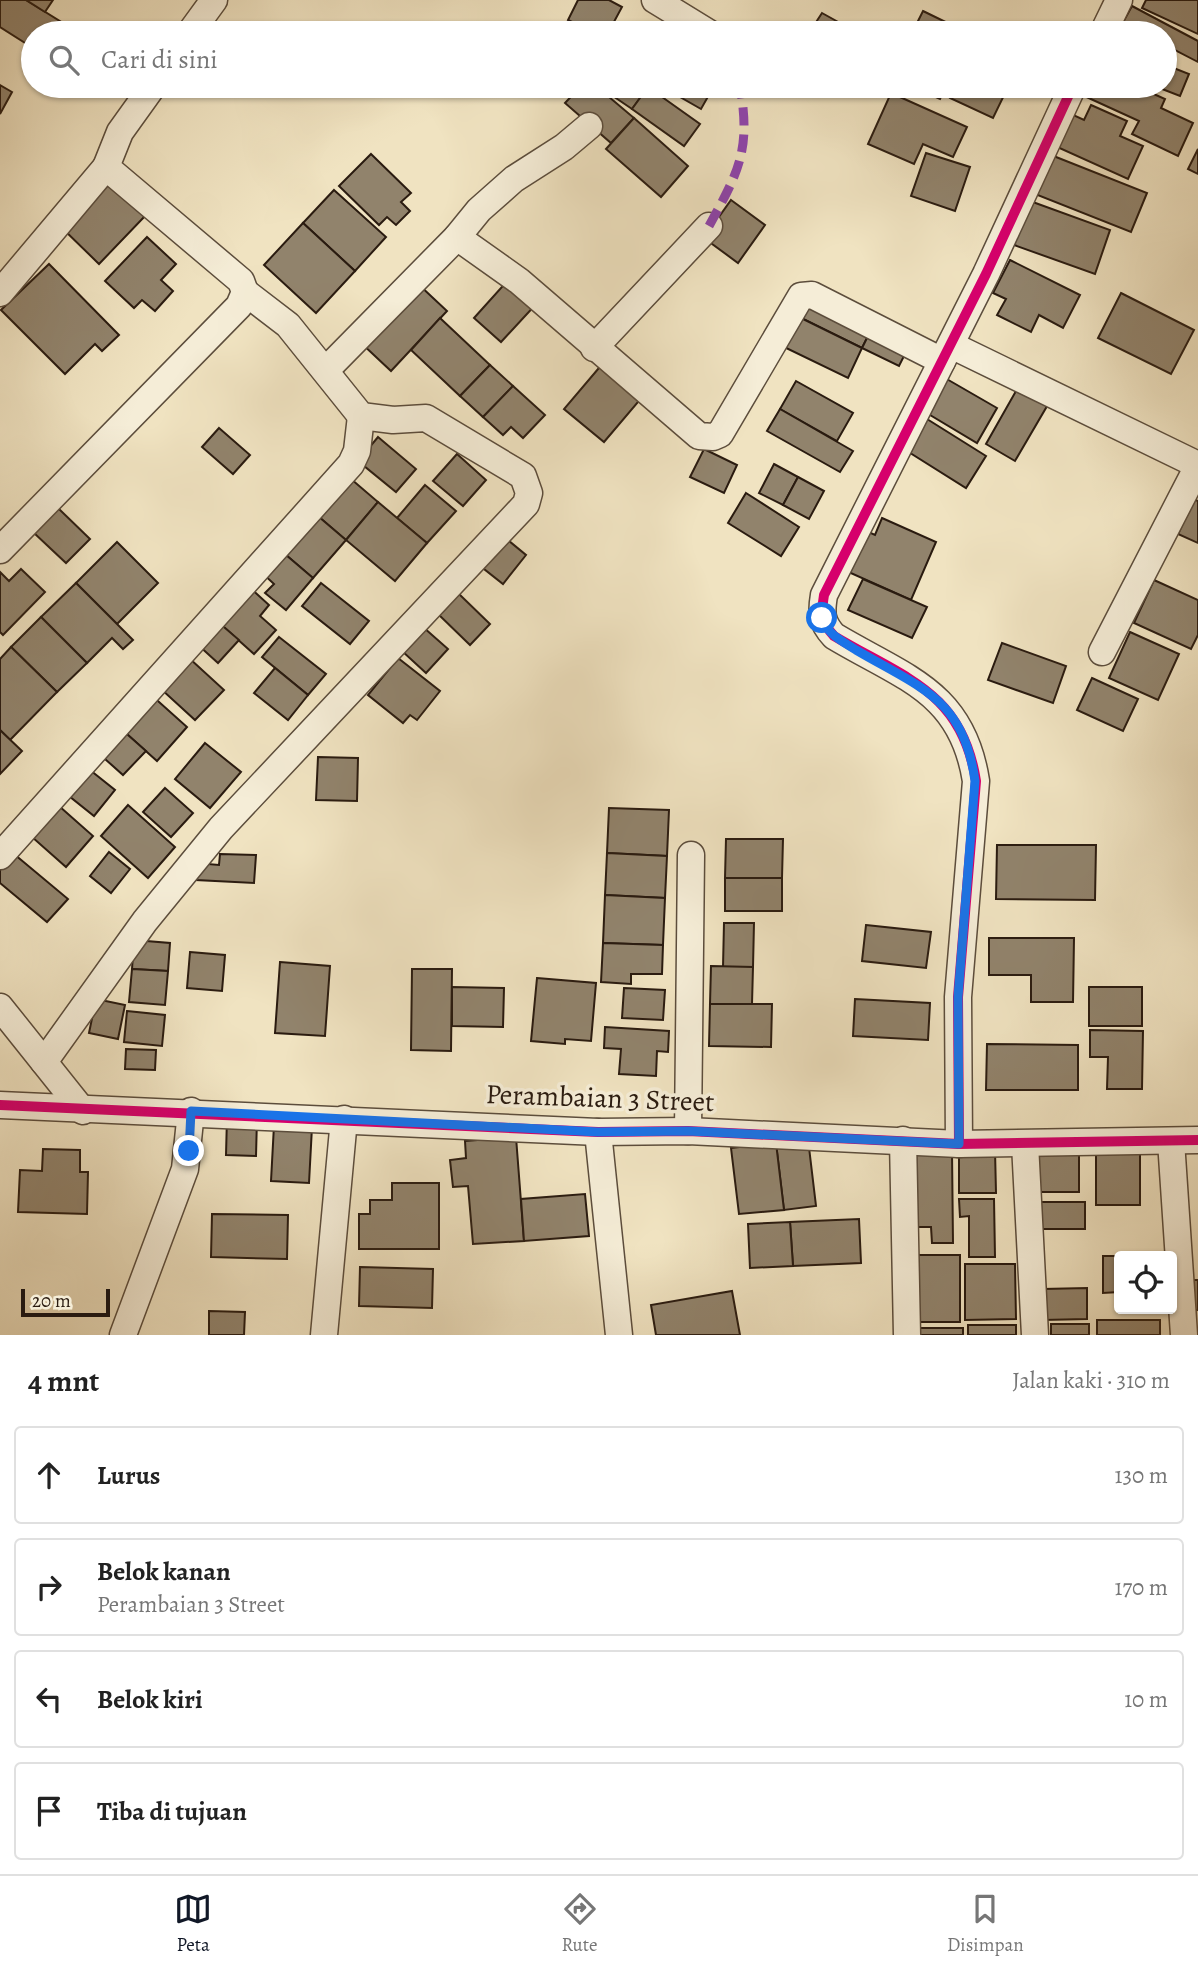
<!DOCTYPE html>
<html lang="id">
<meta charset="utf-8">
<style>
body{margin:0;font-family:Alegreya,serif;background:#f6f6f6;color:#222}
.controls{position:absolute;right:21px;bottom:21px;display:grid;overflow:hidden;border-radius:7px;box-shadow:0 2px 5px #0004}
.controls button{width:63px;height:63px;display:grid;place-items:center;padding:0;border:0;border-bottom:2px solid #e0e0e0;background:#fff;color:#222;font:35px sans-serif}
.scale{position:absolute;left:21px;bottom:18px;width:89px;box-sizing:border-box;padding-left:7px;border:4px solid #2a1b10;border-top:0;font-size:19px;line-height:24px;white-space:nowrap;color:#2a1b10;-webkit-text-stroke:5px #f5edd7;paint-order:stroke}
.stop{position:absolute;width:21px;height:21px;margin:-16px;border:5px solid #1a73e8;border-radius:50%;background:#fff}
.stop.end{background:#1a73e8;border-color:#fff;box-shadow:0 2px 7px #0008}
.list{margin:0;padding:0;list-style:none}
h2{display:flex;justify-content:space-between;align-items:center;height:91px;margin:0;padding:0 28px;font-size:30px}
h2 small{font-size:23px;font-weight:400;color:#767676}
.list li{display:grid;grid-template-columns:46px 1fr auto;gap:21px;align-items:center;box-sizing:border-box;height:98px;margin:0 14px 14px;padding:0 14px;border:2px solid #e0e0e0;border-radius:7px}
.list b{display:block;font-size:26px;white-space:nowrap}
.list p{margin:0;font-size:23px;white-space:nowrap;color:#767676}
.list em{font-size:23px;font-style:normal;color:#767676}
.icon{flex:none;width:38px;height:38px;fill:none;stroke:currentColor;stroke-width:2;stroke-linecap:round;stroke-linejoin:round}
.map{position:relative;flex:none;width:1198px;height:1335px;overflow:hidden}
.search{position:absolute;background:#fff;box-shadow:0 2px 5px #0004;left:21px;right:21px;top:21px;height:77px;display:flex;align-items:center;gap:18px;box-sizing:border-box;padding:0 24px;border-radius:38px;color:#767676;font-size:26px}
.sheet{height:539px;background:#fff}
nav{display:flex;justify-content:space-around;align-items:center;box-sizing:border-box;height:98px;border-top:2px solid #e0e0e0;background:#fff;font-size:19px;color:#767676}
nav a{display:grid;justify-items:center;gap:4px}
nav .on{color:#111827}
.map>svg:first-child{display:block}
</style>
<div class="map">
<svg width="1198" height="1335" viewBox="0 0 1198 1335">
<rect width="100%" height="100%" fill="#f0e3c1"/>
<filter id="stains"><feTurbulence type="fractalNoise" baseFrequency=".00286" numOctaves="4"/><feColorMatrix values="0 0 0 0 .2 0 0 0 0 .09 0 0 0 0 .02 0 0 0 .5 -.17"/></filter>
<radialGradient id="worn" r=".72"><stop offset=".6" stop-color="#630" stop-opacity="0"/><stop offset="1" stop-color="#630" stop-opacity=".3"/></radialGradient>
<g fill="#91836c" stroke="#2a1b10" stroke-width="2">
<polygon points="0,0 26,0 79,33 33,33 33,48 0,27"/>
<polygon points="26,0 53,0 45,12"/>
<polygon points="578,0 609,0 622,7 608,33 594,33 568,20"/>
<polygon points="1146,0 1198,0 1198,34 1142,8"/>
<polygon points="1132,6 1198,41 1198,62 1165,45 1165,33 1117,33"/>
<polygon points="923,11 960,29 958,33 912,33"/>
<polygon points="822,13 840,23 833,33 809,33"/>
<polygon points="663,22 683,33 657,33"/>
<polygon points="1166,65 1189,74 1180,96 1157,87 1165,86"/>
<polygon points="0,85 12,92 0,114"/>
<polygon points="581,86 596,86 634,118 611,143 565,103"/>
<polygon points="616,86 647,86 648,87 632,109 610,94"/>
<polygon points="670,86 714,86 701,109 668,90"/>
<polygon points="911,86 946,86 940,99"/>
<polygon points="955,86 1005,86 1008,87 993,118 950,98"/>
<polygon points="1087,86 1136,86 1165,99 1161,108 1193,123 1178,156 1132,134 1139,121 1082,95"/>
<polygon points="648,87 700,124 684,146 632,109"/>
<polygon points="891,93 967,127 953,157 923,144 914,164 868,144"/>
<polygon points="1091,105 1127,121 1120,136 1143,146 1128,179 1055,146 1069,113 1084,120"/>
<polygon points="634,118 688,166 661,197 606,149"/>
<polygon points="1198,149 1198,174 1188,169"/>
<polygon points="926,153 970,167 955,211 911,196"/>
<polygon points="371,154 411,193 401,202 410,211 396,225 387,217 379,225 339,186"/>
<polygon points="1051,155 1147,193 1131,232 1035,194"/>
<polygon points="107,178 146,215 99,264 60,226"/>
<polygon points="334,190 386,237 355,271 303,223"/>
<polygon points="731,200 765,225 738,263 704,238"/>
<polygon points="1030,201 1110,230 1095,274 1014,245"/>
<polygon points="303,223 355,271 316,313 264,265"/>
<polygon points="147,237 176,264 161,280 173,291 155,311 142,300 134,308 105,281"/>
<polygon points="1010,260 1080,295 1063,328 1039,315 1031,332 997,315 1006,299 993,293"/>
<polygon points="49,264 119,335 102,351 95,344 65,374 1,310"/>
<polygon points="511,277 538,302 501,342 474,318"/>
<polygon points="416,282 447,311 391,371 360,342"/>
<polygon points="1121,293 1194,330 1171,374 1098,338"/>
<polygon points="807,297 872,328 862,348 797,316"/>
<polygon points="797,316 862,348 848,378 782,346"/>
<polygon points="440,318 490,365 460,396 411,350"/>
<polygon points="872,328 909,346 899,366 862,348"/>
<polygon points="604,362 644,395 604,442 564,409"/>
<polygon points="490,365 513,386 483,417 460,396"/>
<polygon points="945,378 997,408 977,443 925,412"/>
<polygon points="796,381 853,413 837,441 780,409"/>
<polygon points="1020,384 1050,401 1015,461 986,444"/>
<polygon points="513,386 545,415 523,438 511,427 503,435 483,417"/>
<polygon points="780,409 853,451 840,472 767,431"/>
<polygon points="927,419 986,456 966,488 907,451"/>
<polygon points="219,428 250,455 233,474 202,447"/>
<polygon points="378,437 416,469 396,492 358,461"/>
<polygon points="704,449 737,465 724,493 690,477"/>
<polygon points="457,454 486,480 463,506 433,481"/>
<polygon points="774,464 798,477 783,505 759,493"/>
<polygon points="344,473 378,502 346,540 312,511"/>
<polygon points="798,477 824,491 809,519 783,505"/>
<polygon points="425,485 456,511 427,543 397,518"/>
<polygon points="746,493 799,527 781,556 728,523"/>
<polygon points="1194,499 1198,501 1198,543 1178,534"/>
<polygon points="378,502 427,543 395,581 346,540"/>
<polygon points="58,508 90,539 66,563 34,533"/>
<polygon points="312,511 346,540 313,578 279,549"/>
<polygon points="882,518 936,542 911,600 844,570 862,529 875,535"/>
<polygon points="503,536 526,555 503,584 479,565"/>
<polygon points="117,542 158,583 117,624 76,583"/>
<polygon points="279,549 313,578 286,610 265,593 274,584 260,571"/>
<polygon points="21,569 45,592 3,635 0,632 0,572 9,581"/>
<polygon points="863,579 927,607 912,638 848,610"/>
<polygon points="1154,580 1198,600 1198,635 1191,649 1134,623"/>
<polygon points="76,583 133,640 123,649 112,638 87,663 41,617"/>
<polygon points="321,583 369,621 350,644 302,606"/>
<polygon points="248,586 269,605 260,616 276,630 254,654 217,621"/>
<polygon points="458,593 490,624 470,645 438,614"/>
<polygon points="41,617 87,663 57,692 11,647"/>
<polygon points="217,621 239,640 218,663 197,644"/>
<polygon points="423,627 448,649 426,673 402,651"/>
<polygon points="1130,632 1179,654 1158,700 1109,678"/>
<polygon points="279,637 326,674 308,695 262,657"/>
<polygon points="1002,643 1066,666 1053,703 988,680"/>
<polygon points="11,647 57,692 10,740 0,730 0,659"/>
<polygon points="189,658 224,690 195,720 161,689"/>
<polygon points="398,658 440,691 417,720 410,715 403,723 368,695"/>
<polygon points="275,668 308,695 288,720 254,693"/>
<polygon points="1092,678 1138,699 1123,731 1077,710"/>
<polygon points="149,693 187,727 157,761 119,727"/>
<polygon points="119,727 146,751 123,775 96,751"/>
<polygon points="0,730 22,751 0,774"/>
<polygon points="205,743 241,772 210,808 175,779"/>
<polygon points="318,757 358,758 357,801 316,800"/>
<polygon points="90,770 115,790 94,816 69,796"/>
<polygon points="165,788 193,813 171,837 143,812"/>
<polygon points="128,805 175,847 148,878 101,836"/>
<polygon points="59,806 93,836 66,867 32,837"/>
<polygon points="609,808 669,810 667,856 607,853"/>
<polygon points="726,839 783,839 782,878 725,878"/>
<polygon points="997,845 1096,845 1095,900 996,899"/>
<polygon points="109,852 130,869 111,893 90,876"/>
<polygon points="607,853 667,856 665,898 605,895"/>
<polygon points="14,854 68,899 47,922 0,883 0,870"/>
<polygon points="220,854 256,855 254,883 196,880 196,863 219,865"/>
<rect x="725" y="878" width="57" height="33"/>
<polygon points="605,895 665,898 663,945 603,943"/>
<polygon points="724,923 754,923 753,967 723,967"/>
<polygon points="866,925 931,932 926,968 862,961"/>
<polygon points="989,938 1074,938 1073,1002 1031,1002 1031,975 989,975"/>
<polygon points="134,940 170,943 168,971 132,969"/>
<polygon points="603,943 663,945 662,974 631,974 631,984 601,982"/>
<polygon points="190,952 225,955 222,991 187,988"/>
<polygon points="280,962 330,966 325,1036 275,1033"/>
<polygon points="711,966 753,967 752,1004 710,1004"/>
<polygon points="132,969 168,971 165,1005 129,1002"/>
<polygon points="412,969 452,969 451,1051 411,1050"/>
<polygon points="537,978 596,983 591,1041 565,1039 565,1044 531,1041"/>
<polygon points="452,987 504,988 503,1027 452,1026"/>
<rect x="1089" y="987" width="53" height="39"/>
<polygon points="624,988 665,990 663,1020 622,1018"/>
<polygon points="96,999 125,1005 118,1039 89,1033"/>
<polygon points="855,999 930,1003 928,1040 853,1036"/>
<polygon points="710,1004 772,1004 771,1047 709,1046"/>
<polygon points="127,1011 165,1015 162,1046 124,1042"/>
<polygon points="605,1027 669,1031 668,1052 657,1051 656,1076 619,1074 621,1049 604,1048"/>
<polygon points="1090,1030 1143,1031 1142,1089 1107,1089 1108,1057 1090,1057"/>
<polygon points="987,1044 1078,1045 1078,1090 986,1090"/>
<polygon points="126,1049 156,1050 155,1070 125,1069"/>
<polygon points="227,1117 257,1118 256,1156 226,1155"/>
<polygon points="274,1125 312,1127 309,1183 271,1181"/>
<polygon points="516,1137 524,1241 473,1244 468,1186 453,1187 450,1160 466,1158 465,1141"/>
<polygon points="808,1139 816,1206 784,1210 776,1143"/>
<polygon points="776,1143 784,1210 739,1214 731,1148"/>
<rect x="1096" y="1146" width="44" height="59"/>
<rect x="1034" y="1148" width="45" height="44"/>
<polygon points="43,1149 80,1150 80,1172 88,1172 87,1214 18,1212 20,1170 42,1171"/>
<polygon points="959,1150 995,1150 996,1193 959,1193"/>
<polygon points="910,1152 952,1152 953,1243 932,1243 931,1227 910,1227"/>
<polygon points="392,1183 439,1183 439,1249 359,1249 359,1214 370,1214 370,1200 392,1200"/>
<polygon points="585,1194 589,1236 524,1241 521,1199"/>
<polygon points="959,1199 994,1199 995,1257 969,1257 969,1216 960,1217"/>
<rect x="1041" y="1202" width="44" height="27"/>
<polygon points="212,1214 288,1215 287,1259 211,1257"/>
<polygon points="859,1219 861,1263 793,1266 790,1222"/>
<polygon points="790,1222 793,1266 750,1268 748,1224"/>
<rect x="911" y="1255" width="49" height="67"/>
<polygon points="1103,1256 1119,1256 1119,1292 1103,1293"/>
<polygon points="965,1264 1015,1264 1016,1319 965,1320"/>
<polygon points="360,1267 433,1269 432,1308 359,1306"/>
<rect x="1192" y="1280" width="6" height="30"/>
<polygon points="1087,1288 1087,1319 1043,1320 1043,1289"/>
<polygon points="732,1291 740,1335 656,1335 651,1305"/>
<polygon points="209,1311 245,1312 244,1335 209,1335"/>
<rect x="1097" y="1320" width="63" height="15"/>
<rect x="1051" y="1324" width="38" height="11"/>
<rect x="968" y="1325" width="48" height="10"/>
<rect x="918" y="1328" width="45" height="7"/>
</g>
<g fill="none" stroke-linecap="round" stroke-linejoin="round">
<g stroke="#5c4d3c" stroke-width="29">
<g id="minor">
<polyline points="655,0 709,33"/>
<polyline points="190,33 214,0"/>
<polyline points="1103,33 1119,0"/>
<polyline points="457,237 479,210 514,179 564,147 589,126"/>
<polyline points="0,293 106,167"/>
<polyline points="951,345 1198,465"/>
<polyline points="594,348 709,226"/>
<polyline points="326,370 457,237 519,281 699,436 713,437 720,434 801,296 812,295 942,361"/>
<polyline points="0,550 239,306 245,292 241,281 106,167 120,132 153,86"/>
<polyline points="1102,652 1198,466"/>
<polyline points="0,856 351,464 357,451 361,416"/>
<polyline points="0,1007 83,1111"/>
<polyline points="44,1062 145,921 221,828 526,504 529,493 523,476 426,418 393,420 361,416 288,325 245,292"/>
<polyline points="0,1105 598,1132 688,1131 959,1144 1198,1140"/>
<polyline points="688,1131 691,855"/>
<polyline points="598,1132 619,1335"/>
<polyline points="903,1140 907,1335"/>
<polyline points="1171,1141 1184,1335"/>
<path d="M959 1144 958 997 976 781C962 691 904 678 834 636 821 622 821 613 824 595L986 274 1073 86"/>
<polyline points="1025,1144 1035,1335"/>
<polyline points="123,1335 185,1169 191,1111"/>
<polyline points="324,1335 344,1119"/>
</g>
</g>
<use href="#minor" stroke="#f5edd7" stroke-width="26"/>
<path stroke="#8e44ad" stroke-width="9" stroke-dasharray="18 9" stroke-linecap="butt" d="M709 226C739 171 751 150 740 86"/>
<g stroke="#f5edd7" stroke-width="15">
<g id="cycleway">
<polyline points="0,1105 598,1132 688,1131 959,1144 1198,1140"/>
<path d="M959 1144 958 997 976 781C962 691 904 678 834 636 821 622 821 613 824 595L986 274 1073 86"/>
</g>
</g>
<use href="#cycleway" stroke="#d6006c" stroke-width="10"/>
</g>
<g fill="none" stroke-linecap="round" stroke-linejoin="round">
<path stroke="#1a73e8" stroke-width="9" d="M189 1151 191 1111 598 1132 688 1131 959 1144 958 997 975 781C964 699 921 688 856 650 842 641 828 635 822 618"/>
</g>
<g text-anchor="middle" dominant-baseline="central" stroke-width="7" stroke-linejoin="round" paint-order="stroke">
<g font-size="28" fill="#2a1b10" stroke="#f5edd7">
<text transform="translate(600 1098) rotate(2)">Perambaian 3 Street</text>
</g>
</g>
<rect width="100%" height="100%" filter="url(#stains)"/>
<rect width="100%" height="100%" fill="url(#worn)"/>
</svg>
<div class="controls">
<button><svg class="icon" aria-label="locate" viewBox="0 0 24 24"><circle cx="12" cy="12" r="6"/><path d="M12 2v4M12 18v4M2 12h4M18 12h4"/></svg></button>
</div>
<div class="scale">20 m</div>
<div class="stop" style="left:822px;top:618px"></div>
<div class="stop end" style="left:189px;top:1151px"></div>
<div class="search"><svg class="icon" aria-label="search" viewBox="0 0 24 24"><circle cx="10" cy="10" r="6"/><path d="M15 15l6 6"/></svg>Cari di sini</div>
</div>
<section class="sheet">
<h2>4 mnt<small>Jalan kaki · 310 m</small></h2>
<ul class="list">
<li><svg class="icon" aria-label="ahead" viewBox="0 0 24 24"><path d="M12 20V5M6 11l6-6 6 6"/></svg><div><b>Lurus</b></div><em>130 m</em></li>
<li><svg class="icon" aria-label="right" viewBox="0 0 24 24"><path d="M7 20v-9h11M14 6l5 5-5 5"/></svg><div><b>Belok kanan</b><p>Perambaian 3 Street</p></div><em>170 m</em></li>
<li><svg class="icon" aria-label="left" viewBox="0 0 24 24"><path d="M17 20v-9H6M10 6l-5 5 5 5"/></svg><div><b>Belok kiri</b></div><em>10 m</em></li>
<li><svg class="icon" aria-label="arrive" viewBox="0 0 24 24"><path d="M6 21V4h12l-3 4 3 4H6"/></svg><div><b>Tiba di tujuan</b></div></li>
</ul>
</section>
<nav>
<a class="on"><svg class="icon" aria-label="map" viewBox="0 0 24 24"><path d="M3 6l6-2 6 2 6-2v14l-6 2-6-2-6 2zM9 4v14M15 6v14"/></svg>Peta</a>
<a><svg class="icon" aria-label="directions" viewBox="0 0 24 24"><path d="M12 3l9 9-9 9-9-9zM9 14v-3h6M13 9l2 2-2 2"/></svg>Rute</a>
<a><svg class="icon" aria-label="saved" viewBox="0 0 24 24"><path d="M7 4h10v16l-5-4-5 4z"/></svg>Disimpan</a>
</nav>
